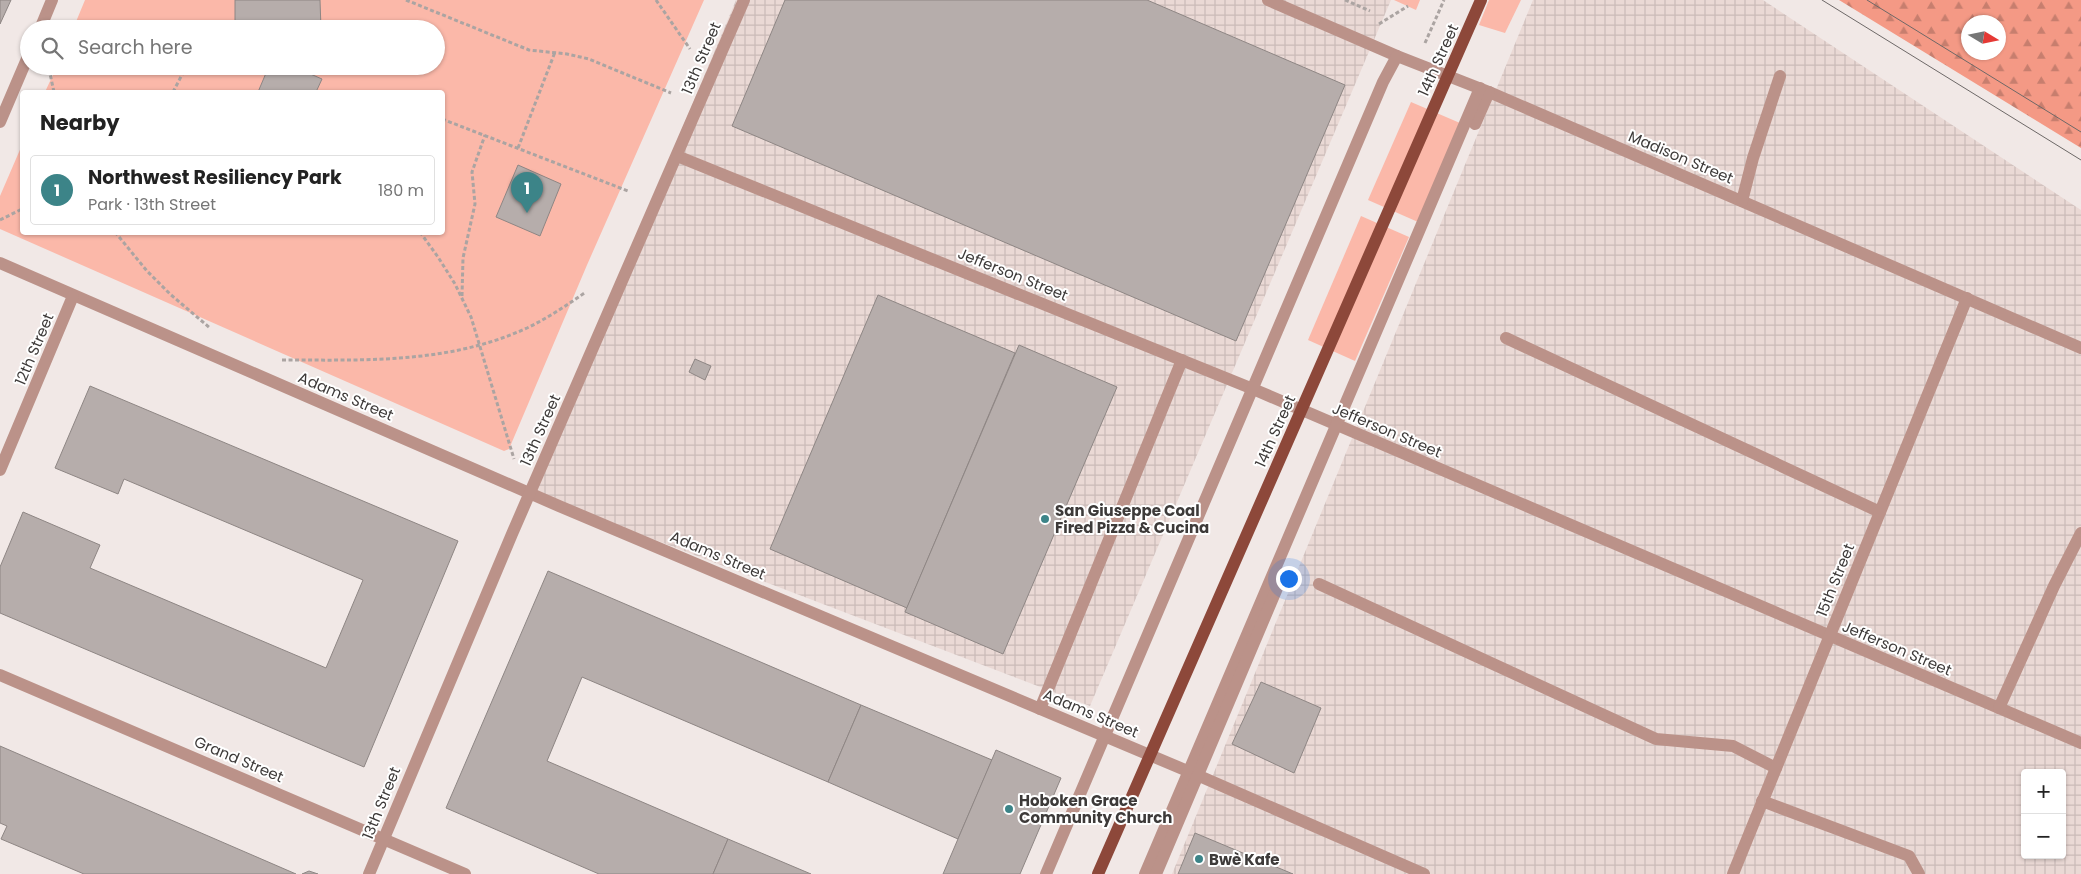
<!DOCTYPE html>
<meta charset="utf-8">
<style>
body{margin:0;font-family:Poppins,sans-serif;background:#f6f6f6;color:#222}
.controls{position:absolute;right:15px;bottom:15px;display:grid;overflow:hidden;border-radius:5px;box-shadow:0 1px 4px #0004}
.controls button{width:45px;height:45px;display:grid;place-items:center;padding:0;border:0;border-bottom:1px solid #e0e0e0;background:#fff;color:#222;font:25px sans-serif}
.compass{position:absolute;left:1961px;top:15px;width:45px;height:45px;border-radius:50%;background:#fff;box-shadow:0 1px 4px #0004;rotate:100deg}
.you{position:absolute;left:1288px;top:578px;width:18px;height:18px;margin:-12px;border:4px solid #fff;border-radius:50%;background:#1a73e8;box-shadow:0 0 0 8px #1a73e833}
.badge{display:grid;place-items:center;width:32px;height:32px;border-radius:50%;background:#3c8488;color:#fff;font-size:16px;font-weight:700}
.pin{position:absolute;translate:-50% -41px;filter:drop-shadow(0 1px 2px #0008)}
.pin::after{content:'';position:absolute;top:26px;width:18px;height:15px;background:inherit;clip-path:polygon(0 0,100% 0,50% 100%)}
.list{margin:0;padding:0;list-style:none}
h2{display:flex;justify-content:space-between;align-items:center;height:65px;margin:0;padding:0 20px;font-size:21px}
h2 small{font-size:16px;font-weight:400;color:#767676}
.list li{display:grid;grid-template-columns:32px 1fr auto;gap:15px;align-items:center;box-sizing:border-box;height:70px;margin:0 10px 10px;padding:0 10px;border:1px solid #e0e0e0;border-radius:5px}
.list b{display:block;font-size:19px;white-space:nowrap}
.list p{margin:0;font-size:16px;white-space:nowrap;color:#767676}
.list em{font-size:16px;font-style:normal;color:#767676}
.icon{flex:none;width:28px;height:28px;fill:none;stroke:currentColor;stroke-width:2;stroke-linecap:round;stroke-linejoin:round}
.map{position:relative;flex:none;width:2081px;height:874px;overflow:hidden}
.search{position:absolute;background:#fff;box-shadow:0 1px 4px #0004;left:20px;top:20px;width:425px;height:55px;display:flex;align-items:center;gap:12px;box-sizing:border-box;padding:0 18px;border-radius:28px;color:#767676;font-size:19px}
.panel{position:absolute;background:#fff;box-shadow:0 1px 4px #0004;left:20px;top:90px;width:425px;height:145px;border-radius:5px}
.map>svg:first-child{display:block}
</style>
<div class="map">
<svg width="2081" height="874" viewBox="0 0 2081 874">
<defs>
<pattern id="industrial-grid" width="8" height="8" patternUnits="userSpaceOnUse" patternTransform="scale(1.25)"><rect width="8" height="8" fill="#ead9d5"/><path d="M0 4h8M4 0v8" fill="none" stroke="#cabbb8"/></pattern>
<pattern id="forest-firs" width="22" height="20" patternUnits="userSpaceOnUse" patternTransform="scale(1.25)"><rect width="22" height="20" fill="#f49985"/><path d="M5 1l3.5 6h-7zM16 11l3.5 6h-7z" fill="#c77e6e"/></pattern>
</defs>
<rect width="100%" height="100%" fill="#f1e8e6"/>
<g fill="url(#industrial-grid)" fill-rule="evenodd">
<polygon points="736,0 1391,0 1090,706 530,492"/>
<path d="M1533 0H1763L2081 210V874H1172ZM2025 773H2062V855H2025Z"/>
</g>
<path fill="url(#forest-firs)" fill-rule="evenodd" d="M1839 0H2081V148ZM1968 22H1998V52H1968Z"/>
<g fill="#fbb8a9">
<polygon points="85,0 704,0 587,265 509,449 504,451 0,229 0,196 22,145 22,232 442,232 442,92 45,92 57,66 436,66 436,29 73,29"/>
<polygon points="1394,0 1420,0 1416,10"/>
<polygon points="1489,0 1521,0 1505,33 1479,25"/>
<polygon points="1411,102 1460,123 1418,222 1368,200"/>
<polygon points="1361,216 1409,237 1355,361 1308,340"/>
</g>
<g fill="#b6adab" stroke="#8e8684">
<polygon points="0,0 11,0 0,24"/>
<polygon points="235,0 320,0 321,29 235,29"/>
<polygon points="785,0 1147,0 1345,85 1236,341 732,126"/>
<polygon points="269,66 292,66 322,79 316,92 258,92"/>
<polygon points="518,165 561,184 540,236 496,217"/>
<polygon points="878,295 1015,353 907,608 770,549"/>
<polygon points="1019,345 1117,387 1003,654 905,612"/>
<polygon points="695,359 711,366 705,380 689,372"/>
<polygon points="90,386 458,541 364,767 0,613 0,567 23,512 100,545 90,568 326,668 363,580 124,479 118,494 55,468"/>
<polygon points="548,571 861,705 828,782 582,677 547,761 728,839 713,874 599,874 446,808"/>
<polygon points="1261,682 1321,708 1294,773 1232,744"/>
<polygon points="861,705 992,760 958,839 828,782"/>
<polygon points="0,746 296,874 84,874 1,839 7,826 0,823"/>
<polygon points="996,750 1061,778 1020,874 943,874"/>
<polygon points="1195,833 1293,874 1178,874"/>
<polygon points="728,839 811,874 713,874"/>
<polygon points="309,871 318,874 302,874"/>
</g>
<g fill="none" stroke-linecap="round" stroke-linejoin="round">
<g stroke="#aba4a2" stroke-width="3" stroke-dasharray="4 2.5" stroke-linecap="butt">
<polyline points="406,0 529,50 567,54 589,59 671,93"/>
<polyline points="656,0 690,49"/>
<polyline points="1345,0 1370,11"/>
<polyline points="1379,24 1408,6"/>
<polyline points="1425,43 1444,0"/>
<polyline points="49,69 54,92"/>
<polyline points="173,92 185,69"/>
<polyline points="442,119 628,191"/>
<polyline points="518,148 555,52"/>
<polyline points="0,220 22,209"/>
<polyline points="115,232 147,271 170,294 210,328"/>
<polyline points="420,232 438,257 455,284 471,317 514,459"/>
<polyline points="462,296 463,258 475,204 472,172 485,135"/>
<path d="M282 360C366 360 448 364 527 328 548 318 567 305 586 292"/>
</g>
<g stroke="#bb9289" stroke-width="12">
<polyline points="1268,0 1397,56 1489,92 2081,348"/>
<polyline points="40,29 52,0"/>
<polyline points="0,122 29,54"/>
<polyline points="1475,124 1489,92"/>
<polyline points="677,156 1253,389 2081,743"/>
<polyline points="1742,201 1753,158 1780,76"/>
<polyline points="0,263 559,506 1197,775 1424,874"/>
<polyline points="1506,338 1880,512"/>
<polyline points="0,470 73,296"/>
<polyline points="1319,584 1656,739 1733,746 1776,768"/>
<polyline points="0,675 465,874"/>
<polyline points="1999,708 2054,586 2081,533"/>
<polyline points="1040,709 1182,360"/>
<polyline points="1762,801 1909,856 1919,874"/>
<polyline points="369,874 512,534 744,0"/>
<polyline points="1046,874 1383,82 1397,56"/>
<polyline points="1145,874 1480,88"/>
<polyline points="1156,874 1278,586"/>
<polyline points="1733,874 1967,298"/>
</g>
<polyline stroke="#8d483a" stroke-width="12" points="1098,874 1481,0"/>
<g stroke="#6d6867" stroke-width="1">
<polyline points="1822,0 2081,160"/>
<polyline points="1867,0 2081,132"/>
</g>
</g>
<g fill="#3c8488" stroke="#fff" stroke-width="2">
<circle cx="1045" cy="519" r="5"/>
<circle cx="1009" cy="809" r="5"/>
<circle cx="1199" cy="859" r="5"/>
</g>
<g text-anchor="middle" dominant-baseline="central" stroke-width="4" stroke-linejoin="round" paint-order="stroke">
<g font-size="15" fill="#3d3a39" stroke="#fff">
<text transform="translate(701 58) rotate(-67)">13th Street</text>
<text transform="translate(1438 60) rotate(-66)">14th Street</text>
<text transform="translate(1681 157) rotate(23)">Madison Street</text>
<text transform="translate(1013 274) rotate(22)">Jefferson Street</text>
<text transform="translate(34 349) rotate(-67)">12th Street</text>
<text transform="translate(346 396) rotate(23)">Adams Street</text>
<text transform="translate(540 430) rotate(-66)">13th Street</text>
<text transform="translate(1387 430) rotate(23)">Jefferson Street</text>
<text transform="translate(1275 431) rotate(-66)">14th Street</text>
<text transform="translate(718 555) rotate(23)">Adams Street</text>
<text transform="translate(1835 580) rotate(-68)">15th Street</text>
<text transform="translate(1897 648) rotate(23)">Jefferson Street</text>
<text transform="translate(1091 713) rotate(23)">Adams Street</text>
<text transform="translate(239 759) rotate(23)">Grand Street</text>
<text transform="translate(381 803) rotate(-68)">13th Street</text>
</g>
<g font-size="15" font-weight="bold" fill="#3d3a39" stroke="#fff" text-anchor="start">
<text x="1055" y="510">San Giuseppe Coal<tspan x="1055" dy="17">Fired Pizza &amp; Cucina</tspan></text>
<text x="1019" y="800">Hoboken Grace<tspan x="1019" dy="17">Community Church</tspan></text>
<text x="1209" y="859">Bwè Kafe</text>
</g>
</g>
</svg>
<div class="controls">
<button>+</button>
<button>−</button>
</div>
<svg class="compass" viewBox="-18 -18 36 36"><path d="M0-13l5 13h-10z" fill="#e53935"/><path d="M0 13l5-13h-10z" fill="#767676"/></svg>
<div class="you"></div>
<div class="pin badge" style="left:527px;top:213px">1</div>
<div class="search"><svg class="icon" aria-label="search" viewBox="0 0 24 24"><circle cx="10" cy="10" r="6"/><path d="M15 15l6 6"/></svg>Search here</div>
<section class="panel">
<h2>Nearby<small></small></h2>
<ul class="list">
<li><span class="badge">1</span><div><b>Northwest Resiliency Park</b><p>Park · 13th Street</p></div><em>180 m</em></li>
</ul>
</section>
</div>
